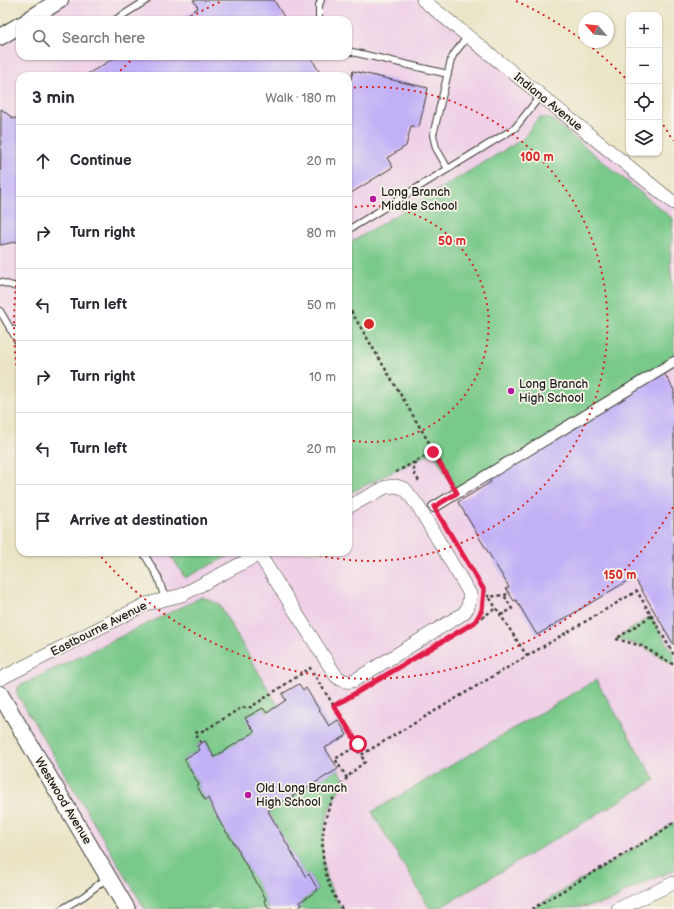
<!DOCTYPE html>
<meta charset="utf-8">
<style>
body{margin:0;font-family:"Balsamiq Sans",sans-serif;background:#f7f7f7;color:#2b2b33}
.controls{position:absolute;right:12px;top:12px;display:grid;overflow:hidden;border-radius:8px;box-shadow:0 1px 3px #0004}
.controls button{width:36px;height:36px;display:grid;place-items:center;padding:0;border:0;border-bottom:1px solid #e1e1e2;background:#fff;color:#2b2b33;font:20px sans-serif}
.compass{position:absolute;left:578px;top:12px;width:36px;height:36px;border-radius:50%;background:#fff;box-shadow:0 1px 3px #0004;rotate:298deg}
.stop{position:absolute;width:12px;height:12px;margin:-9px;border:3px solid #e11d48;border-radius:50%;background:#fff}
.stop.end{background:#e11d48;border-color:#fff;box-shadow:0 1px 4px #0008}
.list{margin:0;padding:0;list-style:none}
h2{display:flex;justify-content:space-between;align-items:center;height:52px;margin:0;padding:0 16px;font-size:17px}
h2 small{font-size:13px;font-weight:400;color:#7c7c81}
.list li{display:grid;grid-template-columns:26px 1fr auto;gap:12px;align-items:center;box-sizing:border-box;height:72px;padding:0 16px;border-top:1px solid #e1e1e2}
.list b{display:block;font-size:15px;white-space:nowrap}
.list em{font-size:13px;font-style:normal;color:#7c7c81}
.icon{flex:none;width:22px;height:22px;fill:none;stroke:currentColor;stroke-width:2;stroke-linecap:round;stroke-linejoin:round}
.map{position:relative;flex:none;width:674px;height:909px;overflow:hidden}
.search{position:absolute;background:#fff;box-shadow:0 1px 3px #0004;left:16px;top:16px;width:336px;height:44px;display:flex;align-items:center;gap:10px;box-sizing:border-box;padding:0 14px;border-radius:12px;color:#7c7c81;font-size:15px}
.panel{position:absolute;background:#fff;box-shadow:0 1px 3px #0004;left:16px;top:72px;width:336px;height:484px;border-radius:12px}
.map>svg:first-child{display:block}
</style>
<div class="map">
<svg width="674" height="909" viewBox="0 0 674 909">
<rect width="100%" height="100%" fill="#f7f3e8"/>
<filter id="ink" filterUnits="userSpaceOnUse"><feTurbulence type="fractalNoise" baseFrequency=".025" numOctaves="2"/><feDisplacementMap in="SourceGraphic" scale="8" xChannelSelector="R" yChannelSelector="G"/><feConvolveMatrix kernelMatrix="1 2 1 2 8 2 1 2 1" color-interpolation-filters="sRGB"/></filter>
<filter id="wash" filterUnits="userSpaceOnUse"><feTurbulence type="fractalNoise" baseFrequency=".012" numOctaves="4" result="noise"/><feDisplacementMap in="SourceGraphic" scale="16" xChannelSelector="R" yChannelSelector="G"/><feGaussianBlur stdDeviation="0.9" result="paint"/><feColorMatrix in="noise" values="0 0 0 0 0 0 0 0 0 0 0 0 0 0 0 0 0 1.4 0 .05"/><feComposite in="paint" operator="in"/></filter>
<g filter="url(#wash)">
<rect width="100%" height="100%" fill="#eae4c5"/>
<polygon fill="#efd0e7" points="60,0 423,0 674,203 674,883 618,909 126,909 0,694 0,679 165,599 158,577 143,552 348,552 348,76 20,76 20,345 0,311 0,37 20,25 20,56 348,56 348,20 28,20"/>
<g fill="#79c98a" stroke="#4a7253">
<polygon points="540,118 547,118 552,120 673,219 670,264 674,298 674,362 457,493 433,452 348,494 348,244 523,139 535,122"/>
<polygon points="169,552 236,552 185,578"/>
<path d="M202 597 219 604 278 706 267 713 263 708 246 718 254 731 253 733 214 757 205 741 197 745 200 750 184 759 199 785 197 786 205 800 208 798C226 832 246 863 266 899L264 900 269 909H145L16 692 19 686Z"/>
<polygon points="651,616 674,655 674,665 642,646 616,639"/>
<polygon points="596,680 655,780 438,909 430,909 372,812"/>
<path d="M338 769 345 781C316 820 315 869 342 909H297L302 905 300 902 318 890 309 874 306 877 268 811Z"/>
<path d="M674 822V870L624 892C612 909 555 909 532 909L658 834Z"/>
</g>
<g id="blocks">
<g fill="#c2b0f6">
<polygon points="193,0 274,0 284,17 278,20 178,20 198,8"/>
<polygon points="118,56 310,56 320,73 315,76 84,76"/>
<polygon points="353,71 428,88 419,127 411,126 406,146 387,158 393,167 348,195 348,92"/>
<polygon points="1,109 14,119 20,115 20,241 0,245"/>
<polygon points="664,373 674,390 674,645 634,577 537,635 516,600 514,601 507,590 505,589 509,587 458,502 491,482 489,479 589,420 588,419"/>
<polygon points="299,684 303,690 306,688 329,726 338,720 347,735 325,748 338,769 268,811 306,877 309,874 318,890 300,902 302,905 297,909 293,909 292,907 288,909 269,909 264,900 266,899 239,853 240,852 221,824 208,798 205,800 197,786 199,785 184,759 200,750 197,746 205,741 214,757 253,733 254,731 245,718 263,708 267,713 286,700 282,694"/>
</g>
</g>
</g>
<g filter="url(#ink)">
<use href="#blocks" fill-opacity="0" stroke="#3b3a35" stroke-width="1"/>
<g fill="none" stroke-linecap="round" stroke-linejoin="round">
<g stroke="#3b3a35" stroke-width="8">
<g id="service">
<polyline points="115,20 147,0"/>
<polyline points="319,20 319,5 321,0"/>
<polyline points="348,51 448,74"/>
<polyline points="448,169 436,148 433,135 451,60 454,54 468,36"/>
<polyline points="348,230 515,128 541,95"/>
<polyline points="0,282 20,288"/>
<polyline points="0,311 20,345"/>
<polyline points="10,329 20,331"/>
<polyline points="143,552 158,577 165,599"/>
<polyline points="62,909 84,896 107,878"/>
</g>
</g>
<g stroke="#3b3a35" stroke-width="12">
<polyline id="pedestrian" points="434,507 674,362"/>
</g>
<g stroke="#3b3a35" stroke-width="14">
<g id="minor">
<polyline points="423,0 674,203"/>
<path d="M259 554 336 676C342 681 346 683 355 680L464 613 468 607 470 594 418 506 405 489 396 486 386 487 348 507"/>
<polyline points="0,679 146,604 182,595 263,552"/>
<polyline points="618,909 674,883"/>
</g>
</g>
<g stroke="#3b3a35" stroke-width="18">
<g id="tertiary">
<polyline points="28,20 60,0"/>
<polyline points="0,37 20,25"/>
<polyline points="0,694 127,909"/>
</g>
</g>
<g stroke="#3b3a35" stroke-width="2.5" stroke-dasharray="3 3" stroke-linecap="butt">
<polyline points="348,306 434,451 433,452"/>
<polyline points="416,462 413,472 419,481"/>
<polyline points="396,472 433,452 451,483"/>
<polyline points="484,590 489,597 510,594"/>
<polyline points="501,615 512,609 504,595"/>
<polyline points="651,616 616,639 642,646 674,665"/>
<polyline points="477,621 496,608"/>
<polyline points="527,656 637,591 674,655"/>
<polyline points="334,706 358,744 355,747 361,755 527,656 489,597"/>
<polyline points="201,743 195,733 205,730 241,708 251,707 310,668 334,706 350,696"/>
<polyline points="347,778 335,759 355,747"/>
<path d="M342 909C310 862 317 795 365 762L361 755"/>
<polyline points="532,909 658,834 674,822"/>
</g>
<use href="#service" stroke="#fff" stroke-width="6"/>
<use href="#pedestrian" stroke="#fff" stroke-width="10"/>
<use href="#minor" stroke="#fff" stroke-width="13"/>
<use href="#tertiary" stroke="#fff" stroke-width="16"/>
</g>
</g>
<g fill="none" stroke-linecap="round" stroke-linejoin="round" filter="url(#ink)">
<polyline stroke="#e11d48" stroke-width="5" points="358,744 334,706 475,622 482,610 484,590 434,507 457,493 433,452"/>
</g>
<g fill="none" stroke="#d62828" stroke-width="2" stroke-dasharray="2 4">
<path d="M349 208A118 118 0 1 1 349 440"/>
<path d="M348 88A237 237 0 1 1 306 552"/>
<path d="M673 507A355 355 0 0 1 97 552M20 389A355 355 0 0 1 20 259M116 75A355 355 0 0 1 136 56M186 20A355 355 0 0 1 222 1M516 1A355 355 0 0 1 629 82M660 120A355 355 0 0 1 673 141"/>
</g>
<g fill="#b5179e" stroke="#f7f3e8" stroke-width="1.5">
<circle cx="373" cy="199" r="4"/>
<circle cx="511" cy="391" r="4"/>
<circle cx="248" cy="795" r="4"/>
</g>
<g text-anchor="middle" dominant-baseline="central" stroke-width="3.5" stroke-linejoin="round" paint-order="stroke">
<g font-size="12" fill="#1c1c1c" stroke="#f7f3e8">
<text transform="translate(548 102) rotate(39)">Indiana Avenue</text>
<text transform="translate(99 629) rotate(-27)">Eastbourne Avenue</text>
<text transform="translate(63 801) rotate(59)">Westwood Avenue</text>
</g>
<g font-size="12" fill="#1c1c1c" stroke="#f7f3e8" text-anchor="start">
<text x="381" y="192">Long Branch<tspan x="381" dy="14">Middle School</tspan></text>
<text x="519" y="384">Long Branch<tspan x="519" dy="14">High School</tspan></text>
<text x="256" y="788">Old Long Branch<tspan x="256" dy="14">High School</tspan></text>
</g>
</g>
<circle cx="369" cy="324" r="6" fill="#d62828" stroke="#f7f3e8" stroke-width="2"/>
<g font-size="12" text-anchor="middle" font-weight="bold" fill="#d62828" stroke="#f7f3e8" stroke-width="3.5" stroke-linejoin="round" paint-order="stroke">
<text x="537" y="161">100 m</text>
<text x="452" y="245">50 m</text>
<text x="620" y="579">150 m</text>
</g>
</svg>
<div class="controls">
<button>+</button>
<button>−</button>
<button><svg class="icon" aria-label="locate" viewBox="0 0 24 24"><circle cx="12" cy="12" r="6"/><path d="M12 2v4M12 18v4M2 12h4M18 12h4"/></svg></button>
<button><svg class="icon" aria-label="layers" viewBox="0 0 24 24"><path d="M12 4l9 5-9 5-9-5zM3 14l9 5 9-5"/></svg></button>
</div>
<svg class="compass" viewBox="-18 -18 36 36"><path d="M0-13l5 13h-10z" fill="#e53935"/><path d="M0 13l5-13h-10z" fill="#7c7c81"/></svg>
<div class="stop" style="left:358px;top:744px"></div>
<div class="stop end" style="left:433px;top:452px"></div>
<div class="search"><svg class="icon" aria-label="search" viewBox="0 0 24 24"><circle cx="10" cy="10" r="6"/><path d="M15 15l6 6"/></svg>Search here</div>
<section class="panel">
<h2>3 min<small>Walk · 180 m</small></h2>
<ul class="list">
<li><svg class="icon" aria-label="ahead" viewBox="0 0 24 24"><path d="M12 20V5M6 11l6-6 6 6"/></svg><div><b>Continue</b></div><em>20 m</em></li>
<li><svg class="icon" aria-label="right" viewBox="0 0 24 24"><path d="M7 20v-9h11M14 6l5 5-5 5"/></svg><div><b>Turn right</b></div><em>80 m</em></li>
<li><svg class="icon" aria-label="left" viewBox="0 0 24 24"><path d="M17 20v-9H6M10 6l-5 5 5 5"/></svg><div><b>Turn left</b></div><em>50 m</em></li>
<li><svg class="icon" aria-label="right" viewBox="0 0 24 24"><path d="M7 20v-9h11M14 6l5 5-5 5"/></svg><div><b>Turn right</b></div><em>10 m</em></li>
<li><svg class="icon" aria-label="left" viewBox="0 0 24 24"><path d="M17 20v-9H6M10 6l-5 5 5 5"/></svg><div><b>Turn left</b></div><em>20 m</em></li>
<li><svg class="icon" aria-label="arrive" viewBox="0 0 24 24"><path d="M6 21V4h12l-3 4 3 4H6"/></svg><div><b>Arrive at destination</b></div></li>
</ul>
</section>
</div>
